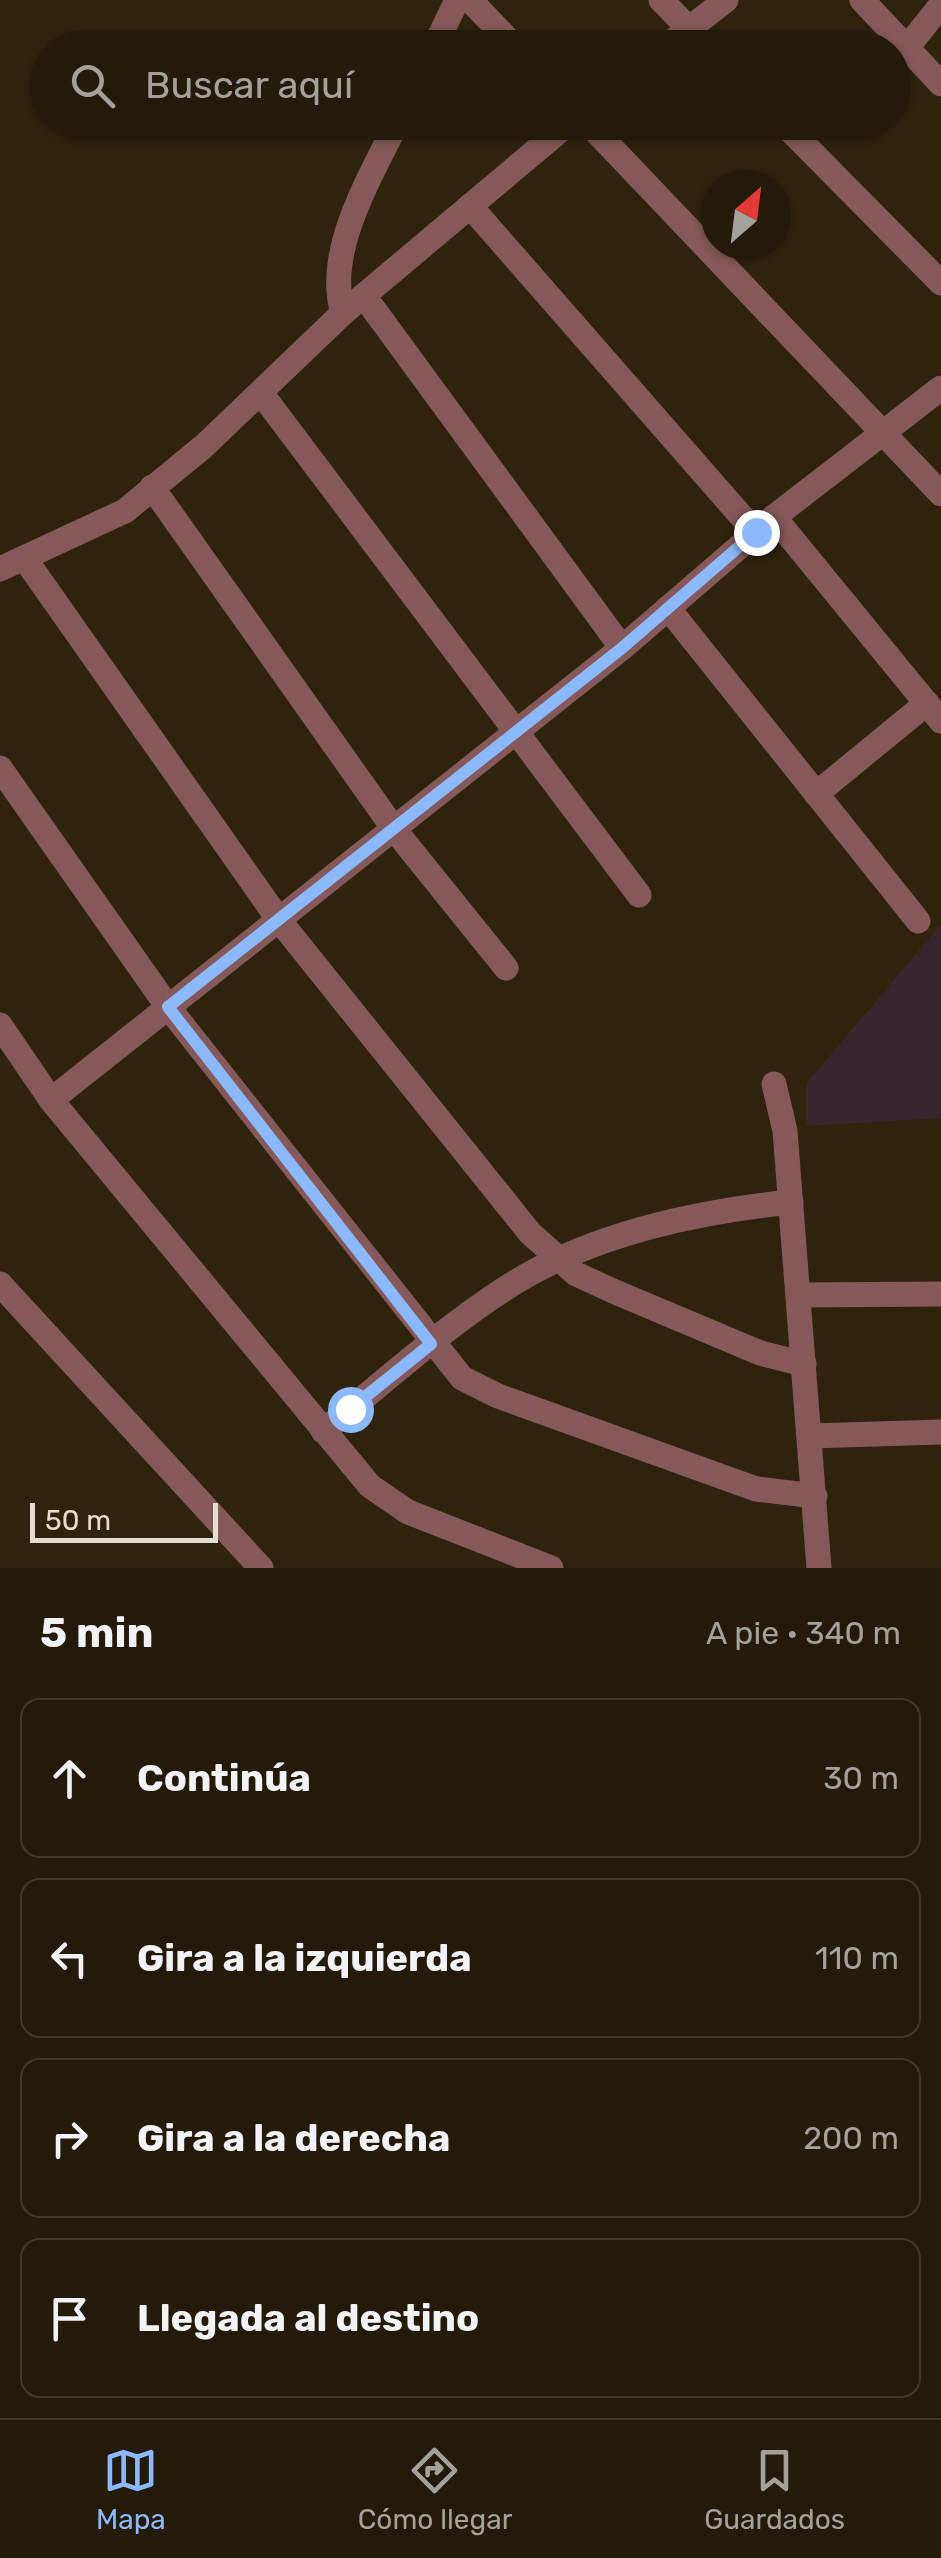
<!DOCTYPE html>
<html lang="es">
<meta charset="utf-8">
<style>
body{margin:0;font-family:Rubik,sans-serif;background:#2f2717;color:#f1f3f6}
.compass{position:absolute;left:701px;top:170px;width:90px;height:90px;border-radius:50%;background:#231a09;box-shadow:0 2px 8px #0004;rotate:28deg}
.scale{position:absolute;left:30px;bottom:25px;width:188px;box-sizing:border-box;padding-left:10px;border:5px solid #e5ddd0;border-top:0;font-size:28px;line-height:35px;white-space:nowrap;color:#e5ddd0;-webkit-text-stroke:8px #2f230c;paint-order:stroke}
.stop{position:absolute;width:30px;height:30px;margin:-22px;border:8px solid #8cb9fc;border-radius:50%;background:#fff}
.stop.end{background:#8cb9fc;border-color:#fff;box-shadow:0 2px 10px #0008}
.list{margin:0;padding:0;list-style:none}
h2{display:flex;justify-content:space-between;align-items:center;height:130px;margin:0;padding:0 40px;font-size:42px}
h2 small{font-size:32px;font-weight:400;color:#a3a19c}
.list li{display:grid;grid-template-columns:65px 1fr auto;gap:30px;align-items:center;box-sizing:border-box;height:160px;margin:0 20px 20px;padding:0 20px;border:2px solid #40382a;border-radius:20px}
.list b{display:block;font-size:38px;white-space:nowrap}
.list em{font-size:32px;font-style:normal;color:#a3a19c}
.icon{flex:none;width:55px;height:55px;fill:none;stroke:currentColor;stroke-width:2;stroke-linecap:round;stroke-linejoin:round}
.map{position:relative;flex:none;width:941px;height:1568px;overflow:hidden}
.search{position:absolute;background:#231a09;box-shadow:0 2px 8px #0004;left:30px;right:30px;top:30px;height:110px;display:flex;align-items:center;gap:25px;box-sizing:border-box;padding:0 35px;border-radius:55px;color:#a3a19c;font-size:38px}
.sheet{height:850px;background:#231a09}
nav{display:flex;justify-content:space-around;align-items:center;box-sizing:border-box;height:140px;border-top:2px solid #40382a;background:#231a09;font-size:28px;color:#a3a19c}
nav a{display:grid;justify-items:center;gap:5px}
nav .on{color:#8cb9fc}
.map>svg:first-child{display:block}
</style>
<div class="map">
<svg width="941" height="1568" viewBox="0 0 941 1568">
<rect width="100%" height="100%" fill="#2f230c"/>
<polygon fill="#38262e" points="941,924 941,1118 806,1126 806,1084"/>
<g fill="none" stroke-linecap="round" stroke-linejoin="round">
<g stroke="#855859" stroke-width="25">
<polyline points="470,0 516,48"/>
<polyline points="661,0 708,48"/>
<polyline points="862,0 941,84"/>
<polyline points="434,48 457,0"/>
<polyline points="664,48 726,0"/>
<polyline points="906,49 941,5"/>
<polyline points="587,122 941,494"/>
<polyline points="782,122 941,283"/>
<polyline points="470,206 756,533"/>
<polyline points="364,296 622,648"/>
<path d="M343 313C324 251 371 177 397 122"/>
<polyline points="261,393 639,895"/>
<polyline points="152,487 394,829 506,968"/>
<polyline points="774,517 941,721"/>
<polyline points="25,559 279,920 530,1233 576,1274 613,1291 760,1353 804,1364"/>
<polyline points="0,569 125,511 204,446 343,313 570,122"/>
<polyline points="668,608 918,921"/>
<polyline points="0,768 168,1007 462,1378 498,1396 756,1489 815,1496"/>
<polyline points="816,794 927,703"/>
<polyline points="0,1025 51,1100 370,1486 408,1512 551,1568"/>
<polyline points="774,1084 785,1131 819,1568"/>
<polyline points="51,1100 622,648 774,517 941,388"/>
<polyline points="0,1284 261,1568"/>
<polyline points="799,1295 941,1294"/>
<path d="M323 1431C383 1383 441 1330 506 1288 589 1234 694 1212 791 1202"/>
<polyline points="810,1436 941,1432"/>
</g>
</g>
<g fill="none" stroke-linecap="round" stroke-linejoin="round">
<polyline stroke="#8cb9fc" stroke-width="12" points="350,1409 431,1344 168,1007 622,648 756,532"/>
</g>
</svg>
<svg class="compass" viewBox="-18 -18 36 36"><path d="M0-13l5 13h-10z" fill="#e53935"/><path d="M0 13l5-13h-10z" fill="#a3a19c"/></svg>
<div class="scale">50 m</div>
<div class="stop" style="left:350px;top:1409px"></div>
<div class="stop end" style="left:756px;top:532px"></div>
<div class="search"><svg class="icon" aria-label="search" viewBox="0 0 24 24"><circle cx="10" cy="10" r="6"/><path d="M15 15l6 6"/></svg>Buscar aquí</div>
</div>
<section class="sheet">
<h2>5 min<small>A pie · 340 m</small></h2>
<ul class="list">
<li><svg class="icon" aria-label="ahead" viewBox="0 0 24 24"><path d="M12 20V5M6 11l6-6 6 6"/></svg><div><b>Continúa</b></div><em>30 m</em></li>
<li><svg class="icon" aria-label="left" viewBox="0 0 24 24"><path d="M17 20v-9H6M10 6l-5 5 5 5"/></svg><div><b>Gira a la izquierda</b></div><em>110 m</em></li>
<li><svg class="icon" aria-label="right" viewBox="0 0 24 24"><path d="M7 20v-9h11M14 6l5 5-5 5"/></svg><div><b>Gira a la derecha</b></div><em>200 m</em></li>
<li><svg class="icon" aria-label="arrive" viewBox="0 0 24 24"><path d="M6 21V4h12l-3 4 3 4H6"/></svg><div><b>Llegada al destino</b></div></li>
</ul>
</section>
<nav>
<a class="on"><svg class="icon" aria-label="map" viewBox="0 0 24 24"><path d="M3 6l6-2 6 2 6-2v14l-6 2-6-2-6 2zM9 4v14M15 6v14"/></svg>Mapa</a>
<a><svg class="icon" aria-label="directions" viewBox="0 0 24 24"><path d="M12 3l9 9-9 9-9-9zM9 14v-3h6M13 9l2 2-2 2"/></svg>Cómo llegar</a>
<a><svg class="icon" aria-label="saved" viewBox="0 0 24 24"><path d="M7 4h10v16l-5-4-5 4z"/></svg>Guardados</a>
</nav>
